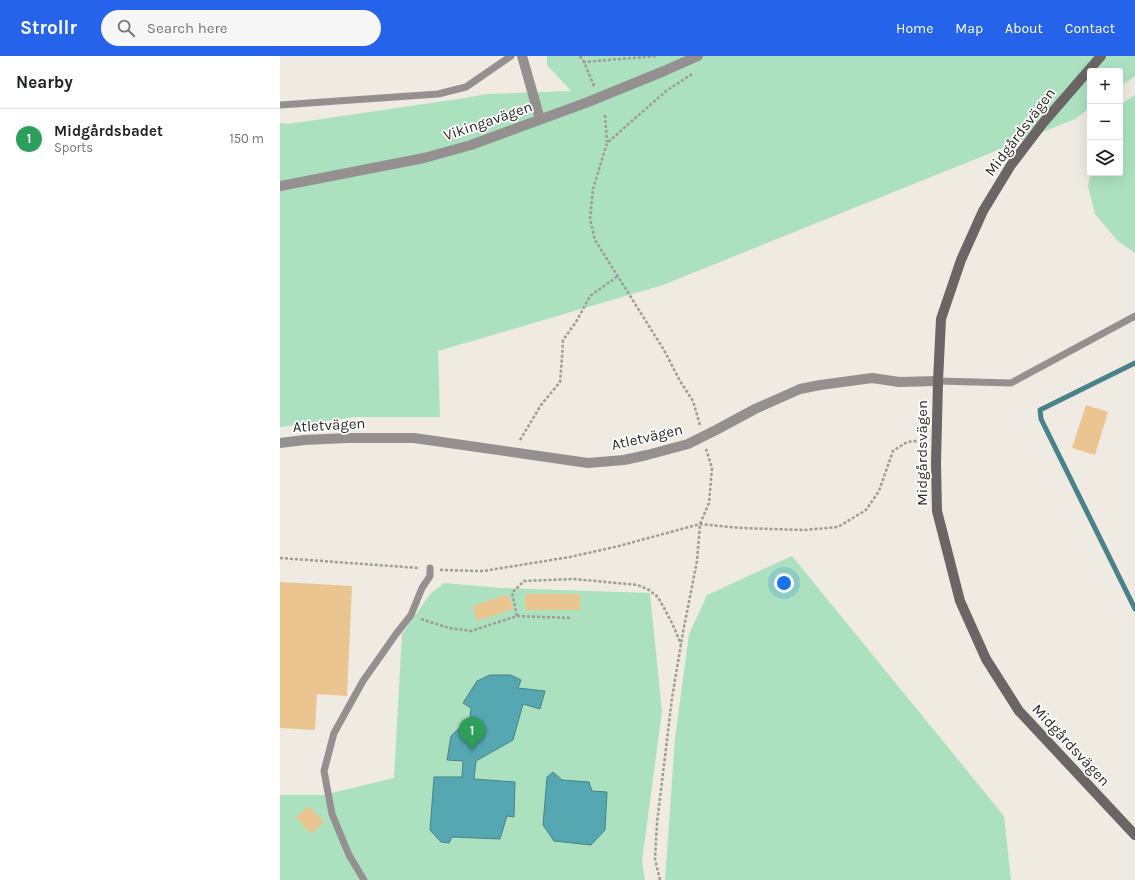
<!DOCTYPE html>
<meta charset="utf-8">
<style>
body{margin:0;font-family:Karla,sans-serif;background:#f6f6f6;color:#202124}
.controls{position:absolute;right:12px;top:12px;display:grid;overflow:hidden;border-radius:4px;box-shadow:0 4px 16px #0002}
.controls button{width:36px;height:36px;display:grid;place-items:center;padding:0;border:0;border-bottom:1px solid #e0e0e0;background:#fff;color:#202124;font:20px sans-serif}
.you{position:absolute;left:504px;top:527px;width:14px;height:14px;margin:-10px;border:3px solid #fff;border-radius:50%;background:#1a73e8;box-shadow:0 0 0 6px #1a73e833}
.badge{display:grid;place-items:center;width:26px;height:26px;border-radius:50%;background:#2563eb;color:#fff;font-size:13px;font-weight:700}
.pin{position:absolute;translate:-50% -33px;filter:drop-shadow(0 1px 2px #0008)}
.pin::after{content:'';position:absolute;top:21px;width:14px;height:12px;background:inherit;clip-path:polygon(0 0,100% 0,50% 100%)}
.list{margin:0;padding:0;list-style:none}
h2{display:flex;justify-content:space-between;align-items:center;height:52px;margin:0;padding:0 16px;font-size:17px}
h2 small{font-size:13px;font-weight:400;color:#757577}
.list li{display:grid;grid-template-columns:26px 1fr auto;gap:12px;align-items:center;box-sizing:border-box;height:60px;padding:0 16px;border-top:1px solid #e0e0e0}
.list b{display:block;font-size:15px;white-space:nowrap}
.list p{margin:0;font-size:13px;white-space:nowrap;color:#757577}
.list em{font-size:13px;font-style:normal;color:#757577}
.icon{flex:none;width:22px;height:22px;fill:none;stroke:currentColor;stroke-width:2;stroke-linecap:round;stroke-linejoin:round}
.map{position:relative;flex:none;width:855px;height:824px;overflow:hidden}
header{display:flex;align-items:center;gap:24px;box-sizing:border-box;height:56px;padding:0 20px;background:#2563eb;color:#fff}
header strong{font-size:19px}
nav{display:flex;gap:22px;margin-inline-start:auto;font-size:14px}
.search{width:280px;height:36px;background:#f6f6f6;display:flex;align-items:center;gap:10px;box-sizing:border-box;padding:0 14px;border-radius:22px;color:#757577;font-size:15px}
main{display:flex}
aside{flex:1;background:#fff}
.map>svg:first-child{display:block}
</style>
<header>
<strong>Strollr</strong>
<div class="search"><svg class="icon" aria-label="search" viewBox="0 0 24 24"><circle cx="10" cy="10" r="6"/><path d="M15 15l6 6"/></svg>Search here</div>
<nav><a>Home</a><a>Map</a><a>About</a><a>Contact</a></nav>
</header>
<main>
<aside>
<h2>Nearby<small></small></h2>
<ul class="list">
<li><span class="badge" style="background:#2e9e5b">1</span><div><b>Midgårdsbadet</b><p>Sports</p></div><em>150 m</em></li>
</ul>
</aside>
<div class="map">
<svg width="855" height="824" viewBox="0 0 855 824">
<rect width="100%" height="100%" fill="#efeae2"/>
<g fill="#ace1c0">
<polygon points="267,0 855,0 855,20 840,31 840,15 810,15 810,52 795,63 383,229 158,295 160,361 75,361 0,371 0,67 8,68 185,42 206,38 291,35 267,9"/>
<polygon points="855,39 855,197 838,185 815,158 808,130 811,117 840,117 840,51 843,47"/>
<polygon points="512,500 724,760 731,824 385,824 395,682 409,578 427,539"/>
<polygon points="164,527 222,532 370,537 382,656 362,805 365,824 0,824 0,739 43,739 114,722 122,578 150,538"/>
</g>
<g fill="#55a8b1" stroke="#498288">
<polygon points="210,619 231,619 241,624 238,632 265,635 260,653 243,648 233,684 196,705 194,723 235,726 234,761 227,760 220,783 172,781 169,787 161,786 150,774 154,721 182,721 183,705 167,704 171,680 190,662 191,652 183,647 197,625"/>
<polygon points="273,716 282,724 309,726 312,735 327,736 325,774 311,789 274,785 263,769 267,721"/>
</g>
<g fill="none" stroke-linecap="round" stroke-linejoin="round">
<polyline stroke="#498288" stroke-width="5" points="855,307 760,354 761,363 855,553"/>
</g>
<g fill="#ebc58f">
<polygon points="806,349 828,356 815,399 792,392"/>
<polygon points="0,526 72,530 67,640 37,638 35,674 0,672"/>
<polygon points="228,538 233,553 197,565 193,550"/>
<rect x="245" y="538" width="55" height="16"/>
<polygon points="29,750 44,766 31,778 16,761"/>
</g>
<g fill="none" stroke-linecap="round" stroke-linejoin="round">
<g stroke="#9f9b95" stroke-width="2.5" stroke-dasharray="3 2" stroke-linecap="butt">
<polyline points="300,0 304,6"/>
<polyline points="412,18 386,35 327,87 313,133 310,163 315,184 384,294 400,325 413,345 420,369"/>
<polyline points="314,30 304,6 376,0"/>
<polyline points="325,59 327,86"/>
<polyline points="240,384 261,349 280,326 282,302 283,284 296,266 310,240 338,220"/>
<polyline points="0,502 139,512"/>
<polyline points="160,514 203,515 234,510 290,501 339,490 420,468 461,472 524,474 558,471 586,454 599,435 613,395 627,386 645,384"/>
<polyline points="237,560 232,537 244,525 294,523 358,529 369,534 378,541 392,567 401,588"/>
<polyline points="141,563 169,572 191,575 237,560 291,562"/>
<polyline points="380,824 375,803 377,767 392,642 403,576 417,505 420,468 429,447 432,412 426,393"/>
</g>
<g stroke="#949090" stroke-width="7">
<polyline points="0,49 158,38 186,31 231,0"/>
<polyline points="658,325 731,327 855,260"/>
<polyline points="84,824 69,799 52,758 44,715 54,677 83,625 116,578 131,559 142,532 150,520 150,512"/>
</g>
<g stroke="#949090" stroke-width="10">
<polyline points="242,0 260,63"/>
<polyline points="0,130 144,102 191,89 308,46 384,15 418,0"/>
<polyline points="0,387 24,384 68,382 134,382 308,407 344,404 367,399 408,388 436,374 475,353 520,333 540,329 592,322 619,326 658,325"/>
</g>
<polyline stroke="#6b6565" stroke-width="10" points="821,0 763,67 731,109 703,155 681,204 661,263 658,325 656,407 657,455 680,545 706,603 739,655 855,779"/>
</g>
<g text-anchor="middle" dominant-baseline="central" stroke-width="3.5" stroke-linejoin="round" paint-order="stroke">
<g font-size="15" fill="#2c2a27" stroke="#fff">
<text transform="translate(208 65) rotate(-19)">Vikingavägen</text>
<text transform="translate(740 76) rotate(-53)">Midgårdsvägen</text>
<text transform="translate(49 369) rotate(-3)">Atletvägen</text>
<text transform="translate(367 381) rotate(-13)">Atletvägen</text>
<text transform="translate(642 397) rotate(-90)">Midgårdsvägen</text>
<text transform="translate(791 689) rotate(47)">Midgårdsvägen</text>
</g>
</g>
</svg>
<div class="controls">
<button>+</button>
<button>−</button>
<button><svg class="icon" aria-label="layers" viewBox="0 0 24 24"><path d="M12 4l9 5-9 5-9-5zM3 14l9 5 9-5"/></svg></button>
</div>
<div class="you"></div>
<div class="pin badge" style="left:192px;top:694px;background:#2e9e5b">1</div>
</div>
</main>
